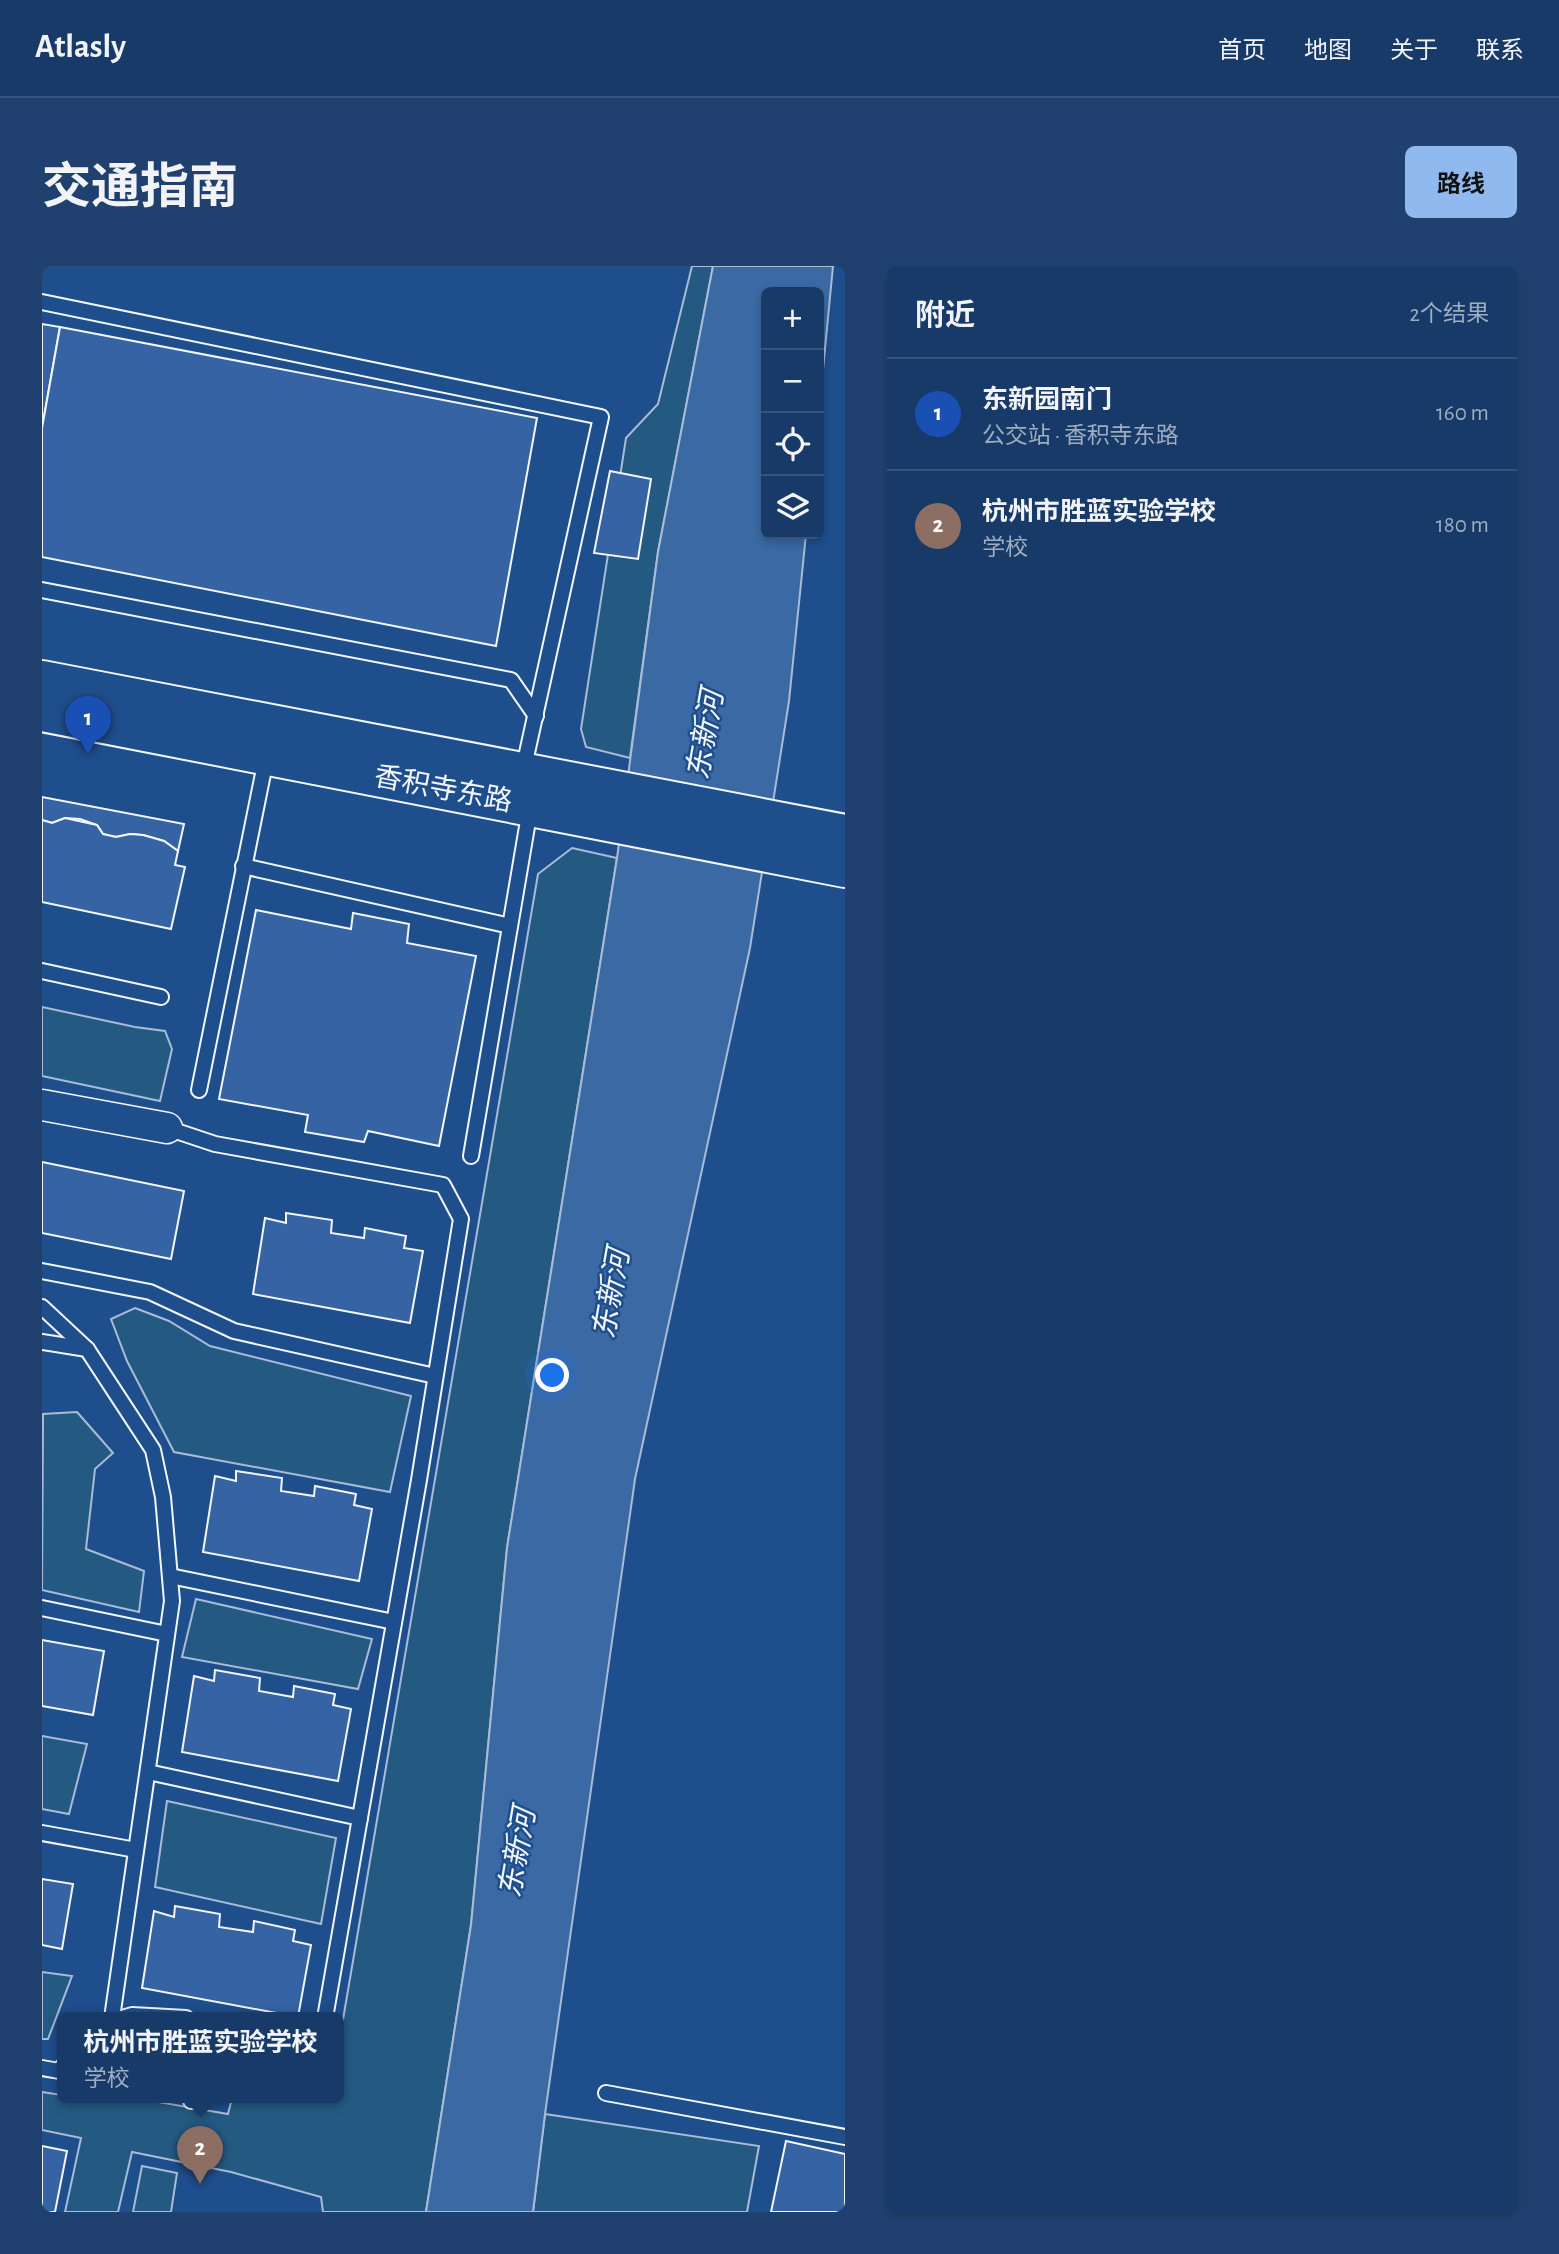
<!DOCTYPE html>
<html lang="zh">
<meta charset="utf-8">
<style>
body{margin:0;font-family:"Alegreya Sans","Noto Sans SC",sans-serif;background:#20416f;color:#f1f3f6}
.controls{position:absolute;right:21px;top:21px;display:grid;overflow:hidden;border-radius:10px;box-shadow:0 4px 10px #0003}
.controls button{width:63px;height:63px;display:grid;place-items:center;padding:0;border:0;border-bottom:2px solid #36547d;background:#173a69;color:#f1f3f6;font:35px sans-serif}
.you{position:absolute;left:511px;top:1110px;width:24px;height:24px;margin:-18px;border:5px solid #fff;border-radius:50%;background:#1a73e8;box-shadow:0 0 0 10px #1a73e833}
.badge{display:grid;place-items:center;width:46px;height:46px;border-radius:50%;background:#90b9f0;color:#fff;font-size:23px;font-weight:700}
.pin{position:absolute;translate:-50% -58px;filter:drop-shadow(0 2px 4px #0008)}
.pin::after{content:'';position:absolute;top:37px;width:24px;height:21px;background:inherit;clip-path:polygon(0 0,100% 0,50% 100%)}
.popup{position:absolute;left:15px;top:1746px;width:287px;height:91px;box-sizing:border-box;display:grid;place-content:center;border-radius:10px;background:#173a69;filter:drop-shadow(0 2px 5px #0005);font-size:23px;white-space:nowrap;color:#9eadc0}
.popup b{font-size:26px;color:#f1f3f6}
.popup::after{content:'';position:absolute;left:50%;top:100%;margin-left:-14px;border:14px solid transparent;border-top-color:#173a69}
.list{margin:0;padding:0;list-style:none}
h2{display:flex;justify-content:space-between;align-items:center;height:91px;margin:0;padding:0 28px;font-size:30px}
h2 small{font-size:23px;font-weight:400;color:#9eadc0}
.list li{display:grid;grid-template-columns:46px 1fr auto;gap:21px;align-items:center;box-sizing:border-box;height:112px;padding:0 28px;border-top:2px solid #36547d}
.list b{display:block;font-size:26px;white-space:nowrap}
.list p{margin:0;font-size:23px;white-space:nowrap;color:#9eadc0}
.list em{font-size:23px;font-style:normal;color:#9eadc0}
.icon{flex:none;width:38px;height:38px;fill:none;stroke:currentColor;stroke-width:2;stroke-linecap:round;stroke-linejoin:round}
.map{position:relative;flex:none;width:803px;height:1946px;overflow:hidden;border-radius:10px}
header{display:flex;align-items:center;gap:42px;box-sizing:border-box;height:98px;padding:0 35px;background:#173a69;border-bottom:2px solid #36547d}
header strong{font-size:33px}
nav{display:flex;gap:38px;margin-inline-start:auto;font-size:24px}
.intro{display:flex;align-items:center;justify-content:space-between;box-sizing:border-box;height:168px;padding:0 42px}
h1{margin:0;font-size:49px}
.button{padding:18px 32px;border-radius:10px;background:#90b9f0;color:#111;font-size:24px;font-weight:700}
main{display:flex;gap:42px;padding:0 42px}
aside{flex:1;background:#173a69;border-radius:10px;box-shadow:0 4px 10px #0003}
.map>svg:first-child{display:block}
</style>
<header>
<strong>Atlasly</strong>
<nav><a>首页</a><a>地图</a><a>关于</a><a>联系</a></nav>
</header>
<div class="intro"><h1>交通指南</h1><a class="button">路线</a></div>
<main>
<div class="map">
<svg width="803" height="1946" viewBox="0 0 803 1946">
<rect width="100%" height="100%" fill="#1f4e8c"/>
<g fill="#245a82" stroke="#a8bbd7" stroke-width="2">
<polygon points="650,0 671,0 616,286 588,492 544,481 539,463 584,172 616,138"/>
<polygon points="530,582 575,592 465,1282 429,1659 384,1946 281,1946 279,1931 189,1906 90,1886 76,1946 23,1946 39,1872 0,1864 0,1826 20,1829 20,1832 116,1832 116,1836 186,1848 190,1832 296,1832 296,1783 496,608"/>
<polygon points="0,741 93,761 123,765 130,783 118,835 0,810"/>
<polygon points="93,1042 127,1055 168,1080 369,1130 348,1226 132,1186 85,1095 69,1053"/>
<polygon points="35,1146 71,1187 53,1203 44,1283 102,1305 97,1346 0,1324 1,1148"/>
<polygon points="154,1333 330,1373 316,1423 140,1391"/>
<polygon points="0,1470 45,1478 27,1548 0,1543"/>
<polygon points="125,1535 294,1572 279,1658 113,1621"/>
<polygon points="0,1706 30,1710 6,1773 0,1773"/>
<polygon points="503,1848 717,1880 705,1946 491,1946"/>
<polygon points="100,1900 135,1907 129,1946 91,1946"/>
</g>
<polygon fill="#3b69a3" stroke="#a8bbd7" stroke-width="2" points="671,0 791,0 777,145 777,26 724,26 724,268 764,268 747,435 708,682 593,1213 503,1848 491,1946 384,1946 429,1659 465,1282 575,592 616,286"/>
<g fill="#3563a3" stroke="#f2f6ff" stroke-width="2">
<polygon points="0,58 18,61 0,162"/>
<polygon points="18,61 495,152 454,380 0,291 0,162"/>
<polygon points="568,205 609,213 596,293 552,287"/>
<polygon points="0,531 142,558 136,585 122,575 101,569 88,568 74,571 61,568 55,559 38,553 23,552 10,557 0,554"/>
<polygon points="23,552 55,559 61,568 74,571 88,568 101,569 122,575 136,585 133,599 143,601 129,663 0,636 0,554 10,557"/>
<polygon points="214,644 309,663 311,647 367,658 365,677 434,690 397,880 326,865 322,876 263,866 266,849 177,833"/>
<polygon points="0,896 142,925 129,993 0,967"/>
<polygon points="244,947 290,954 289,967 322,972 323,962 364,970 362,982 381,985 368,1057 211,1028 223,952 244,957"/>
<polygon points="194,1205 240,1212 239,1225 272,1230 273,1220 314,1228 312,1239 330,1243 317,1315 161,1286 173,1210 194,1215"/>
<polygon points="0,1374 62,1385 51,1449 0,1440"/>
<polygon points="173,1404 218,1412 217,1425 251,1431 252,1420 293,1428 291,1439 309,1443 296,1515 140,1486 152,1410 172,1415"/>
<polygon points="0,1613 31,1618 20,1683 0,1679"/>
<polygon points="133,1640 178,1648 177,1661 211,1666 212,1655 253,1664 251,1675 269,1679 256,1751 100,1722 112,1645 132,1651"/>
<polygon points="744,1875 803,1888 803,1946 729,1946"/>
<polygon points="0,1880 25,1885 13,1946 0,1946"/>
</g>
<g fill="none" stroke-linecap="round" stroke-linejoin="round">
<g stroke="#f2f6ff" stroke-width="18">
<g id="service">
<polyline points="0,36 559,151 481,505"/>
<polyline points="0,324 469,414 494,450"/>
<polyline points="201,600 468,660"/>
<polyline points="0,705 119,731"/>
<polyline points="157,824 224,493"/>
<polyline points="125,862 173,878 401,919 419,953 377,1214 283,1752"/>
<polyline points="429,890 488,543"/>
<polyline points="0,1005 108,1026 192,1065 393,1110"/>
<polyline points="0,1041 45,1083 111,1184 121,1231 130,1335 70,1752"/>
<polyline points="0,1076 45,1083"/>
<polyline points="128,1310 352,1356"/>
<polyline points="0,1342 125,1368"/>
<polyline points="106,1506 318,1552"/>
<polyline points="0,1567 94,1584"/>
<polyline points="80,1752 90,1749 144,1752"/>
<polyline points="0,1802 17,1805 20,1801"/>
<polyline points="564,1827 803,1871"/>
<polyline points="149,1835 150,1832"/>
</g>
</g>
<g stroke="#f2f6ff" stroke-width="33">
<polyline id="minor" points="0,839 125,862"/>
</g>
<g stroke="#f2f6ff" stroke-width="42">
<g id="secondary">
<polyline points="0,414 803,568"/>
<polyline points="0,446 803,602"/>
</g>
</g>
<use href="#service" stroke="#1f4e8c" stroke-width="14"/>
<use href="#minor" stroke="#1f4e8c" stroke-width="30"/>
<use href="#secondary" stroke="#1f4e8c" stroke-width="38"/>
</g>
<g text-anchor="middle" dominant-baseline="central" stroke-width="5" stroke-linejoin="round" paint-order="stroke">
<g font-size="28" fill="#f2f6ff" stroke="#1f4e8c">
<text transform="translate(401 524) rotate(11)">香积寺东路</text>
</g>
<g font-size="30" font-style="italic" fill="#f2f6ff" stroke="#1f4e8c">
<text transform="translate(664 469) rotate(-80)">东新河</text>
<text transform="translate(570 1028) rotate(-80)">东新河</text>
<text transform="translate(476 1587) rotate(-80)">东新河</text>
</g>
</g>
</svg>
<div class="controls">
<button>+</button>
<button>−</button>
<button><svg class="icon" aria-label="locate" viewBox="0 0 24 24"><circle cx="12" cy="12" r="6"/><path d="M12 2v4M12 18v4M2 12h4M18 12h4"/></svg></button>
<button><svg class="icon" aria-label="layers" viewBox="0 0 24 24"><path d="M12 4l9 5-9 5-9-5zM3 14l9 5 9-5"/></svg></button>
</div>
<div class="you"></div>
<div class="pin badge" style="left:46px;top:488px;background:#1a4fb4">1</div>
<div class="pin badge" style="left:158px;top:1918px;background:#8d6e63">2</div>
<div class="popup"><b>杭州市胜蓝实验学校</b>学校</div>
</div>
<aside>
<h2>附近<small>2个结果</small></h2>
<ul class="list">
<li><span class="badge" style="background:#1a4fb4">1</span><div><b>东新园南门</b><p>公交站 · 香积寺东路</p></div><em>160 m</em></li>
<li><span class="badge" style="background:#8d6e63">2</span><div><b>杭州市胜蓝实验学校</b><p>学校</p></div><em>180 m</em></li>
</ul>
</aside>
</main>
